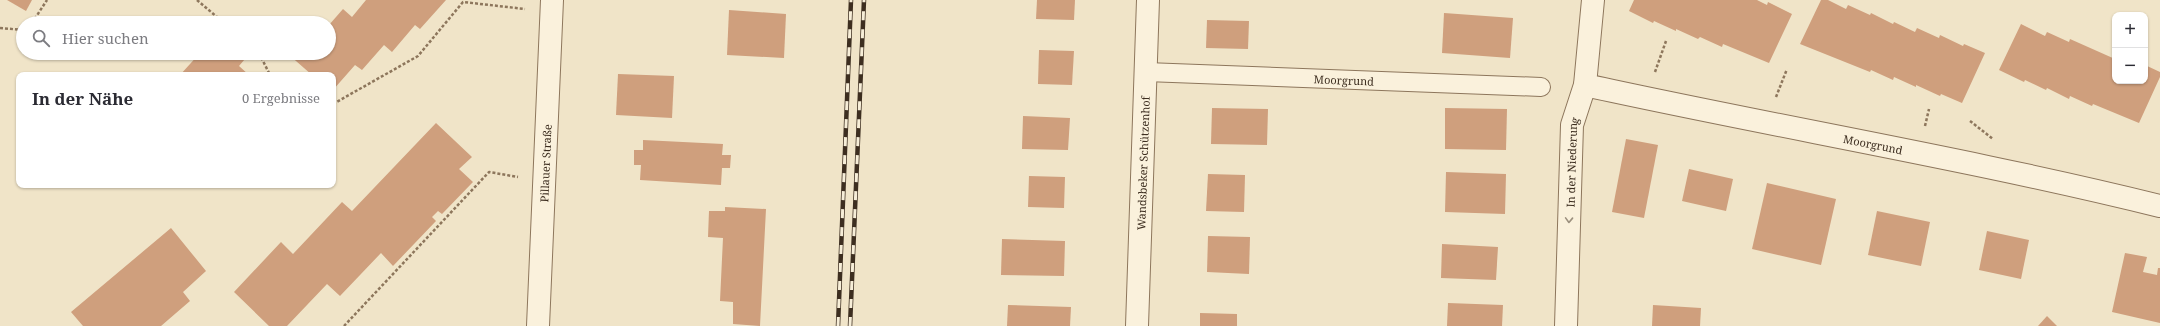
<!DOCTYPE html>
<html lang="de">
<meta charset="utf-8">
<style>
body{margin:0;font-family:"Noto Serif",serif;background:#f7f7f7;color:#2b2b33}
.controls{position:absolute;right:12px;top:12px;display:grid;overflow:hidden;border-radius:8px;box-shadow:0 1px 3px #0004}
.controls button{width:36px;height:36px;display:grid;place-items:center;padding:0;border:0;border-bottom:1px solid #e1e1e2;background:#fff;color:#2b2b33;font:20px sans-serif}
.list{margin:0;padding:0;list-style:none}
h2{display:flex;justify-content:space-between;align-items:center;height:52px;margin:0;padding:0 16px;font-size:17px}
h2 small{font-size:13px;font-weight:400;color:#7c7c81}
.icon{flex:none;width:22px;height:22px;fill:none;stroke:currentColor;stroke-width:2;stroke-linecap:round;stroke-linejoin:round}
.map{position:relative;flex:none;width:2160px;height:326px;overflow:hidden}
.search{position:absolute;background:#fff;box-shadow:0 1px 3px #0004;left:16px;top:16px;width:320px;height:44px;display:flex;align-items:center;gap:10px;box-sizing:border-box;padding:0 14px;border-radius:22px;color:#7c7c81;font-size:15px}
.panel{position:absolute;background:#fff;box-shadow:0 1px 3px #0004;left:16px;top:72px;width:320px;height:116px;border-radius:8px}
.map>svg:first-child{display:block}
</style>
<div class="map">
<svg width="2160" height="326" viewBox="0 0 2160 326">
<rect width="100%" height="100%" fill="#f0e4c8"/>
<g fill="#cf9f7d">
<polygon points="7,0 32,0 26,11"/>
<polygon points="366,0 446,0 420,29 415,25 392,52 384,45 362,70 355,65 333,90 333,75 312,75 288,54 329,53 329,25 343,9 352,17"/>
<polygon points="1037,0 1075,0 1074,20 1036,19"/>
<polygon points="1634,0 1757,0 1767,5 1768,2 1792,14 1769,63 1723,44 1722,47 1700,37 1698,39 1676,29 1676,31 1654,21 1653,23 1629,11"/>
<polygon points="1821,0 1828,0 1846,9 1848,5 1870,15 1871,13 1893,24 1894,22 1915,32 1917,28 1939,38 1940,35 1963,46 1964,44 1985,53 1962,103 1941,94 1940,96 1916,85 1916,87 1894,77 1893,80 1871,70 1870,72 1800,44"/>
<polygon points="729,10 786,14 784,58 727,55"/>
<polygon points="1444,13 1513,18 1510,58 1442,53"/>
<polygon points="1207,20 1249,21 1248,49 1206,48"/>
<polygon points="2021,24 2045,36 2047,32 2069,42 2070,39 2115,59 2115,81 2145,81 2145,65 2160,72 2160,77 2139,123 2093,104 2092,106 2070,96 2069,99 2047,88 2046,90 2025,80 2024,82 1999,70"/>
<polygon points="1039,50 1074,51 1072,85 1038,84"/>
<polygon points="200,53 250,53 239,66 249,75 180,75"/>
<polygon points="618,74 674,76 672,118 616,115"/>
<polygon points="1212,108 1268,109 1267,145 1211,144"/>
<polygon points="1445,108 1507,109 1506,150 1445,149"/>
<polygon points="1023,116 1070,118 1068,150 1022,149"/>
<polygon points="436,123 472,157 459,169 473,182 442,214 438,211 432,217 436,221 393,266 381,253 340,296 327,284 287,326 269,326 234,292 281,242 293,254 342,202 352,211"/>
<polygon points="1626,139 1658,145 1644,218 1612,212"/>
<polygon points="643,140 723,144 722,155 731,155 730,168 722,168 721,185 640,180 641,165 634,165 634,150 643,150"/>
<polygon points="1689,169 1733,179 1726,211 1682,201"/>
<polygon points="1446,172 1506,174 1505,214 1445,212"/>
<polygon points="1208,174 1245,175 1244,212 1206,211"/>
<polygon points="1029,176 1065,177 1064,208 1028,207"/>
<polygon points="1767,183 1836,199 1821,265 1752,249"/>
<polygon points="725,207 766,209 760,326 733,324 733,302 720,301 723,238 708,237 709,211 725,211"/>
<polygon points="1877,211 1930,222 1921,266 1868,255"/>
<polygon points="171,228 206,271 183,292 190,301 161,326 83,326 71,312"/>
<polygon points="1987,231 2029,240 2021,279 1979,270"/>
<polygon points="1208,236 1250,237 1249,274 1207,272"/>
<polygon points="1002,239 1065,241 1064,276 1001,275"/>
<polygon points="1442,244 1498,247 1496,280 1441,278"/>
<polygon points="2125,253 2147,257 2143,272 2157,275 2158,268 2160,268 2160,323 2112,312"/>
<polygon points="1448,303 1503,305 1502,326 1447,326"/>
<polygon points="1008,305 1071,307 1070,326 1007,326"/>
<polygon points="1653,305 1701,308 1700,326 1652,326"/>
<polygon points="1200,313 1237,314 1237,326 1200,326"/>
<polygon points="2047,316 2057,326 2038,326"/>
</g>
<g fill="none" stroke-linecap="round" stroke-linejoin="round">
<g stroke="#8d765c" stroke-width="20">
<g id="service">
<path id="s1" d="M1146 72 1541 87"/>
</g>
</g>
<g stroke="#8d765c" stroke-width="24">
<g id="minor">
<path id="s2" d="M1585 85C1776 127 1970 159 2160 206"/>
<path id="s3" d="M1137 326 1148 0"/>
<path id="s4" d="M1566 326 1572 125 1585 85 1593 0"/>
</g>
</g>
<g stroke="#8d765c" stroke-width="24">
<g id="tertiary">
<path id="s5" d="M538 326 552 0"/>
</g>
</g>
<g stroke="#8d765c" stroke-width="2.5" stroke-dasharray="3 2" stroke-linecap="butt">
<polyline points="197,0 224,23"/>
<polyline points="32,23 47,0"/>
<polyline points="0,28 23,30"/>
<polyline points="259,53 270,75"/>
<polyline points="1655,72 1666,41"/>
<polyline points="1776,97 1787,69"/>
<polyline points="333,104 418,56 463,2 525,9"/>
<polyline points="1970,121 1993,139"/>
<polyline points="1925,126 1929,109"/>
<polyline points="344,326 489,172 518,177"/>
</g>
<use href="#service" stroke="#faf1dc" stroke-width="18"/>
<use href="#minor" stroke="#faf1dc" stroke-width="22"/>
<use href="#tertiary" stroke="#faf1dc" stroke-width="22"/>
<g stroke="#3d2e20" stroke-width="4.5">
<g id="rail">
<polyline points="838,326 851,0"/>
<polyline points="850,326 864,0"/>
</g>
</g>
<use href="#rail" stroke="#f7eed8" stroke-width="3" stroke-dasharray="9" stroke-linecap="butt"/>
</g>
<defs><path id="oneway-chevron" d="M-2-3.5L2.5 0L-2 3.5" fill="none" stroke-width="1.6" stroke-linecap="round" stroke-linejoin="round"/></defs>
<use stroke="#9c907e" href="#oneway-chevron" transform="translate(1569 220) rotate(92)"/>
<g text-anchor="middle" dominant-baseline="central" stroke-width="4" stroke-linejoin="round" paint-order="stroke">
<g font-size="11" fill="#3d2e20" stroke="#f7eed8">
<text stroke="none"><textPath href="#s1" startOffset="198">Moorgrund</textPath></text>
<text stroke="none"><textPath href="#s2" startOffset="294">Moorgrund</textPath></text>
<text stroke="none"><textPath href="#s4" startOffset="164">In der Niederung</textPath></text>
<text stroke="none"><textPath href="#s5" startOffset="163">Pillauer Straße</textPath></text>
<text stroke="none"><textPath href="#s3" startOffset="163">Wandsbeker Schützenhof</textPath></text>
</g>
</g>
</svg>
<div class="controls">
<button>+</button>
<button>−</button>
</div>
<div class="search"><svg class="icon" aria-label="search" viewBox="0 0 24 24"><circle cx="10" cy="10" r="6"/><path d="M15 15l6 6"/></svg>Hier suchen</div>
<section class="panel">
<h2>In der Nähe<small>0 Ergebnisse</small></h2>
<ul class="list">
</ul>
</section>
</div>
